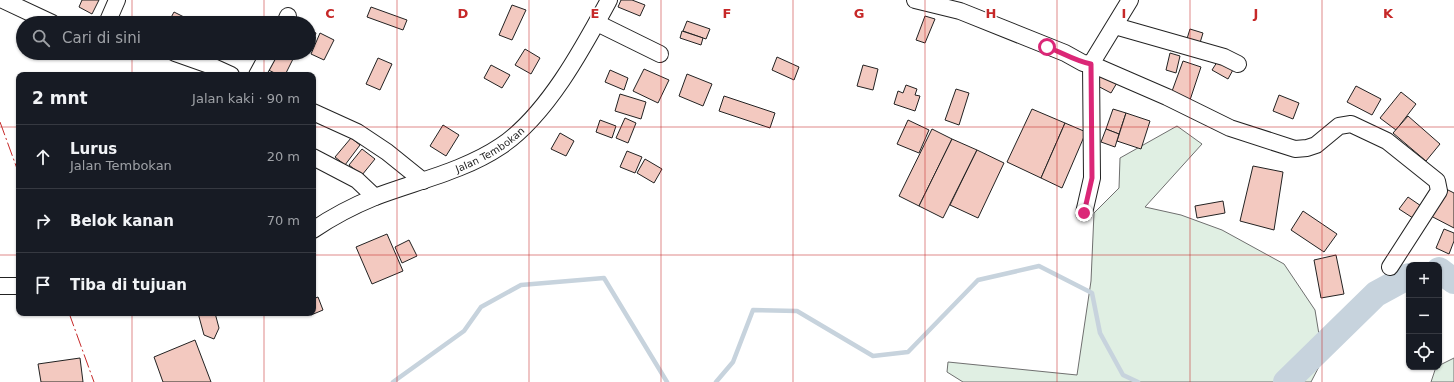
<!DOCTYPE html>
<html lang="id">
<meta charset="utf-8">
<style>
body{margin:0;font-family:"DejaVu Sans",sans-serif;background:#242831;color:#f1f3f6}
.controls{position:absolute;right:12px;bottom:12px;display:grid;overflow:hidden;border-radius:8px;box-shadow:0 1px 3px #0004}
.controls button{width:36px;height:36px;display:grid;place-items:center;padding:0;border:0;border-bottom:1px solid #363941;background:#171b24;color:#f1f3f6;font:20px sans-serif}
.stop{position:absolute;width:12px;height:12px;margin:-9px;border:3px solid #db2777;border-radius:50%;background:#fff}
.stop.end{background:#db2777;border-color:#fff;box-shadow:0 1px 4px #0008}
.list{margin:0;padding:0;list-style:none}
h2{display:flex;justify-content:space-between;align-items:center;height:52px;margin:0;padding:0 16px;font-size:17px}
h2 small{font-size:13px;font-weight:400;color:#9ea1a6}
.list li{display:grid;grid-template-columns:26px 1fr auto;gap:12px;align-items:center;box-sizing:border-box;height:64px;padding:0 16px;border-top:1px solid #363941}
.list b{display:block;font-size:15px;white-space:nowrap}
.list p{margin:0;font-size:13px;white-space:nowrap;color:#9ea1a6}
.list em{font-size:13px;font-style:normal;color:#9ea1a6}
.icon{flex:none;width:22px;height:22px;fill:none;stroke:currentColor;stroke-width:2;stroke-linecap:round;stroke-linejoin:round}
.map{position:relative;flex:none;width:1454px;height:382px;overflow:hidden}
.search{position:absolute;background:#171b24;box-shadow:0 1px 3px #0004;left:16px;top:16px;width:300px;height:44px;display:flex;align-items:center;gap:10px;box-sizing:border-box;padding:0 14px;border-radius:22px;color:#9ea1a6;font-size:15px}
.panel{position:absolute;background:#171b24;box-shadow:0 1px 3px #0004;left:16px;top:72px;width:300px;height:244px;border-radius:8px}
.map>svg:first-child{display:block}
</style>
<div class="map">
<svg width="1454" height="382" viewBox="0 0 1454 382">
<rect width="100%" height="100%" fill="#fff"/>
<g fill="#e0efe3" stroke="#6f6f6f">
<polygon points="1177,126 1202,144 1145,207 1181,215 1222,230 1284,264 1315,310 1323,359 1311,382 963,382 947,372 948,362 1077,375 1091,281 1094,213 1119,188 1120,158"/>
<polygon points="1454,358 1454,382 1431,382 1436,367"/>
</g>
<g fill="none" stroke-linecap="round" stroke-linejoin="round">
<g stroke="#c7d3dd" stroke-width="4.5">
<polyline points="393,382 464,331 481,307 521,285 604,278 667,382"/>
<polyline points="716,382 733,362 753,310 797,311 873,356 908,352 978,280 1039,266 1092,293 1100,333 1123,375 1138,382"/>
</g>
<g stroke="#c7d3dd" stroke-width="26">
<polyline points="1439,270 1454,281"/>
<polyline points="1286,382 1376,294 1409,276"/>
</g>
</g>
<g fill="#f3c9c0" stroke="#222">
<polygon points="82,0 99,0 92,14 79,7"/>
<polygon points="621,0 632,0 645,5 640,16 618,7"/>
<polygon points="512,5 526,10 512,40 499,35"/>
<polygon points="371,7 407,20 403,30 367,17"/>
<polygon points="174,12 190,20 188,23 168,23"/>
<polygon points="925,16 935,19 925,43 916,40"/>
<polygon points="687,21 710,29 706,39 683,31"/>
<polygon points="1190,29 1203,33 1199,46 1186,42"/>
<polygon points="309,30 316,33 309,49"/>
<polygon points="682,31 703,38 701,45 680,38"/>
<polygon points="320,33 334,40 324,60 311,54"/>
<polygon points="525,49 540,58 531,74 515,65"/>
<polygon points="269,53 296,53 285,75 279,75 262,67"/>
<polygon points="1170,53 1180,56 1176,73 1166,70"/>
<polygon points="777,57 799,67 794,80 772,70"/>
<polygon points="378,58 392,64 380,90 366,84"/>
<polygon points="1219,59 1234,68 1228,79 1212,70"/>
<polygon points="1183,61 1201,67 1190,100 1171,94"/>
<polygon points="491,65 510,75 502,88 484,78"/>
<polygon points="863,65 878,69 873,90 857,86"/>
<polygon points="644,69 669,80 658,103 633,91"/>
<polygon points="610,70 628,78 624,90 605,82"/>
<polygon points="1098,71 1118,81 1111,93 1092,83"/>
<polygon points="687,74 712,84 703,106 679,96"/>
<polygon points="906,85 917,89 915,95 920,96 915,111 894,104 898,91 903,93"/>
<polygon points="1356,86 1381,99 1372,115 1347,102"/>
<polygon points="956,89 969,93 959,125 945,120"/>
<polygon points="1401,92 1416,104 1396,130 1380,118"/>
<polygon points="620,94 646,102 641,119 615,111"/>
<polygon points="1279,95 1299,103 1293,119 1273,111"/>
<polygon points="724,96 775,113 770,128 719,111"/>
<polygon points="1032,109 1065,123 1041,178 1007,162"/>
<polygon points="1113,109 1126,113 1119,134 1106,129"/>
<polygon points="1126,113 1150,121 1141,149 1117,141"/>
<polygon points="1408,116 1440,144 1426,161 1393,133"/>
<polygon points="625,118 636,123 628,143 616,138"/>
<polygon points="600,120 616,126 612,138 596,132"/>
<polygon points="908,120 929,130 919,153 897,144"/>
<polygon points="1065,123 1086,132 1062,188 1041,178"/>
<polygon points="443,125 459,135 446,156 430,146"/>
<polygon points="932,129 952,139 919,206 899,196"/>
<polygon points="1106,129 1119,134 1115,147 1101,142"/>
<polygon points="560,133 574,141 566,156 551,149"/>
<polygon points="351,138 360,145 345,165 335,157"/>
<polygon points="952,139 977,150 943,218 919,206"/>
<polygon points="362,149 375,159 362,175 349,165"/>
<polygon points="977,150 1004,163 978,218 950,205"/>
<polygon points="627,151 642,157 635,173 620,167"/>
<polygon points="645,159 662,169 654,183 637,173"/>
<polygon points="1253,166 1283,172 1274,230 1240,221"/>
<polygon points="1444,188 1454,193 1454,228 1429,215"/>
<polygon points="1408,197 1424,208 1416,220 1399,209"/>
<polygon points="1223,201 1225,213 1197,218 1195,206"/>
<polygon points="1303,211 1337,234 1324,252 1291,230"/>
<polygon points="1444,229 1454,233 1454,241 1449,254 1436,248"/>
<polygon points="387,234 403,271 372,284 356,247"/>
<polygon points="409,240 417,256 402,263 395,247"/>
<polygon points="1336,255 1344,294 1321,298 1314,260"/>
<polygon points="318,297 323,310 311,315 310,313 313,313 313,299"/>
<polygon points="198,313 215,313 219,328 214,339 204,335"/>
<polygon points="195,340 211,382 163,382 154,357"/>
<polygon points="80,358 83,382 41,382 38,364"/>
</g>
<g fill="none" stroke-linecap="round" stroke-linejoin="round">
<g stroke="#222" stroke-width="18">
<g id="minor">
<polyline points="3,0 52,23"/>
<polyline points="915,0 960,11 1065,53 1083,63 1091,64 1167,97 1230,128 1295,149 1307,148 1316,145 1339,126 1351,124 1387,141 1437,181 1439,191 1390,267"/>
<polyline points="107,23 117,0"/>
<polyline points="285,23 288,16"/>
<polyline points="597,23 660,54"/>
<polyline points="1115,26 1224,57 1238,64"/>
<polyline points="175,53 209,65 231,75"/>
<polyline points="1091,64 1130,0"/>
<polyline points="257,75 269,53"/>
<polyline points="313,112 357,132 387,152 423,181"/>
<polyline points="313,157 357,180 375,197"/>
<polyline points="1084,213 1092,178 1091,64"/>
<path id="s1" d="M313 230C332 217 353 206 375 197 417 181 464 171 501 146 547 115 583 48 609 0"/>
<polyline points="0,286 19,286"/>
</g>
</g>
<use href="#minor" stroke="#fff" stroke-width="16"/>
<g stroke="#c62828" stroke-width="1" stroke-dasharray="14 3 2 3" stroke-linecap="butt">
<polyline points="0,122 19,174"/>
<polyline points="69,313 94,382"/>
</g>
</g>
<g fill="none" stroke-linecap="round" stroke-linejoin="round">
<path stroke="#db2777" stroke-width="5" d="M1047 47C1061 52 1077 62 1091 64L1092 178 1084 213"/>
</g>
<path fill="none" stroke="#c62828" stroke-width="1" stroke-opacity="0.55" d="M132 0V23M264 0V23M397 0V382M529 0V382M661 0V382M793 0V382M925 0V382M1057 0V382M1190 0V382M1322 0V382M132 53V75M264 53V75M0 127H19M313 127H1454M0 255H19M313 255H1454M132 313V382M264 313V382"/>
<g text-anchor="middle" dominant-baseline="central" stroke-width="3" stroke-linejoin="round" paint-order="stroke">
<g font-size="10" fill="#222" stroke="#fff">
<text stroke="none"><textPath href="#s1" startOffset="195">Jalan Tembokan</textPath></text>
</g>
</g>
<g font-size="13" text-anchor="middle" font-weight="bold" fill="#c62828" stroke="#fff" stroke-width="3" stroke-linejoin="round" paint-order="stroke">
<text x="330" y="18">C</text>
<text x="463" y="18">D</text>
<text x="595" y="18">E</text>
<text x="727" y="18">F</text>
<text x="859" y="18">G</text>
<text x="991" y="18">H</text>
<text x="1124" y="18">I</text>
<text x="1256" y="18">J</text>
<text x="1388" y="18">K</text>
</g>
</svg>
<div class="controls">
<button>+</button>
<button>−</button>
<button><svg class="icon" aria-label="locate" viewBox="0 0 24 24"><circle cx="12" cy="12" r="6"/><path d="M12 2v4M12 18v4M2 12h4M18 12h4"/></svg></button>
</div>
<div class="stop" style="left:1047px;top:47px"></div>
<div class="stop end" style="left:1084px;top:213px"></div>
<div class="search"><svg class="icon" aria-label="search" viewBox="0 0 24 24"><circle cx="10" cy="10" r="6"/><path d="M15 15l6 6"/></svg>Cari di sini</div>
<section class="panel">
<h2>2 mnt<small>Jalan kaki · 90 m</small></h2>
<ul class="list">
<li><svg class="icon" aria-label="ahead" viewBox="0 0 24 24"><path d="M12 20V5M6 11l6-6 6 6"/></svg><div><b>Lurus</b><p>Jalan Tembokan</p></div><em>20 m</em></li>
<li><svg class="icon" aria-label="right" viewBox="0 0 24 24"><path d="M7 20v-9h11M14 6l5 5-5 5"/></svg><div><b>Belok kanan</b></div><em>70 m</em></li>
<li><svg class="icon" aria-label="arrive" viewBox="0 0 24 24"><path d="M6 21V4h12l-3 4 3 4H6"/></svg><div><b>Tiba di tujuan</b></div></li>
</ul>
</section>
</div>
